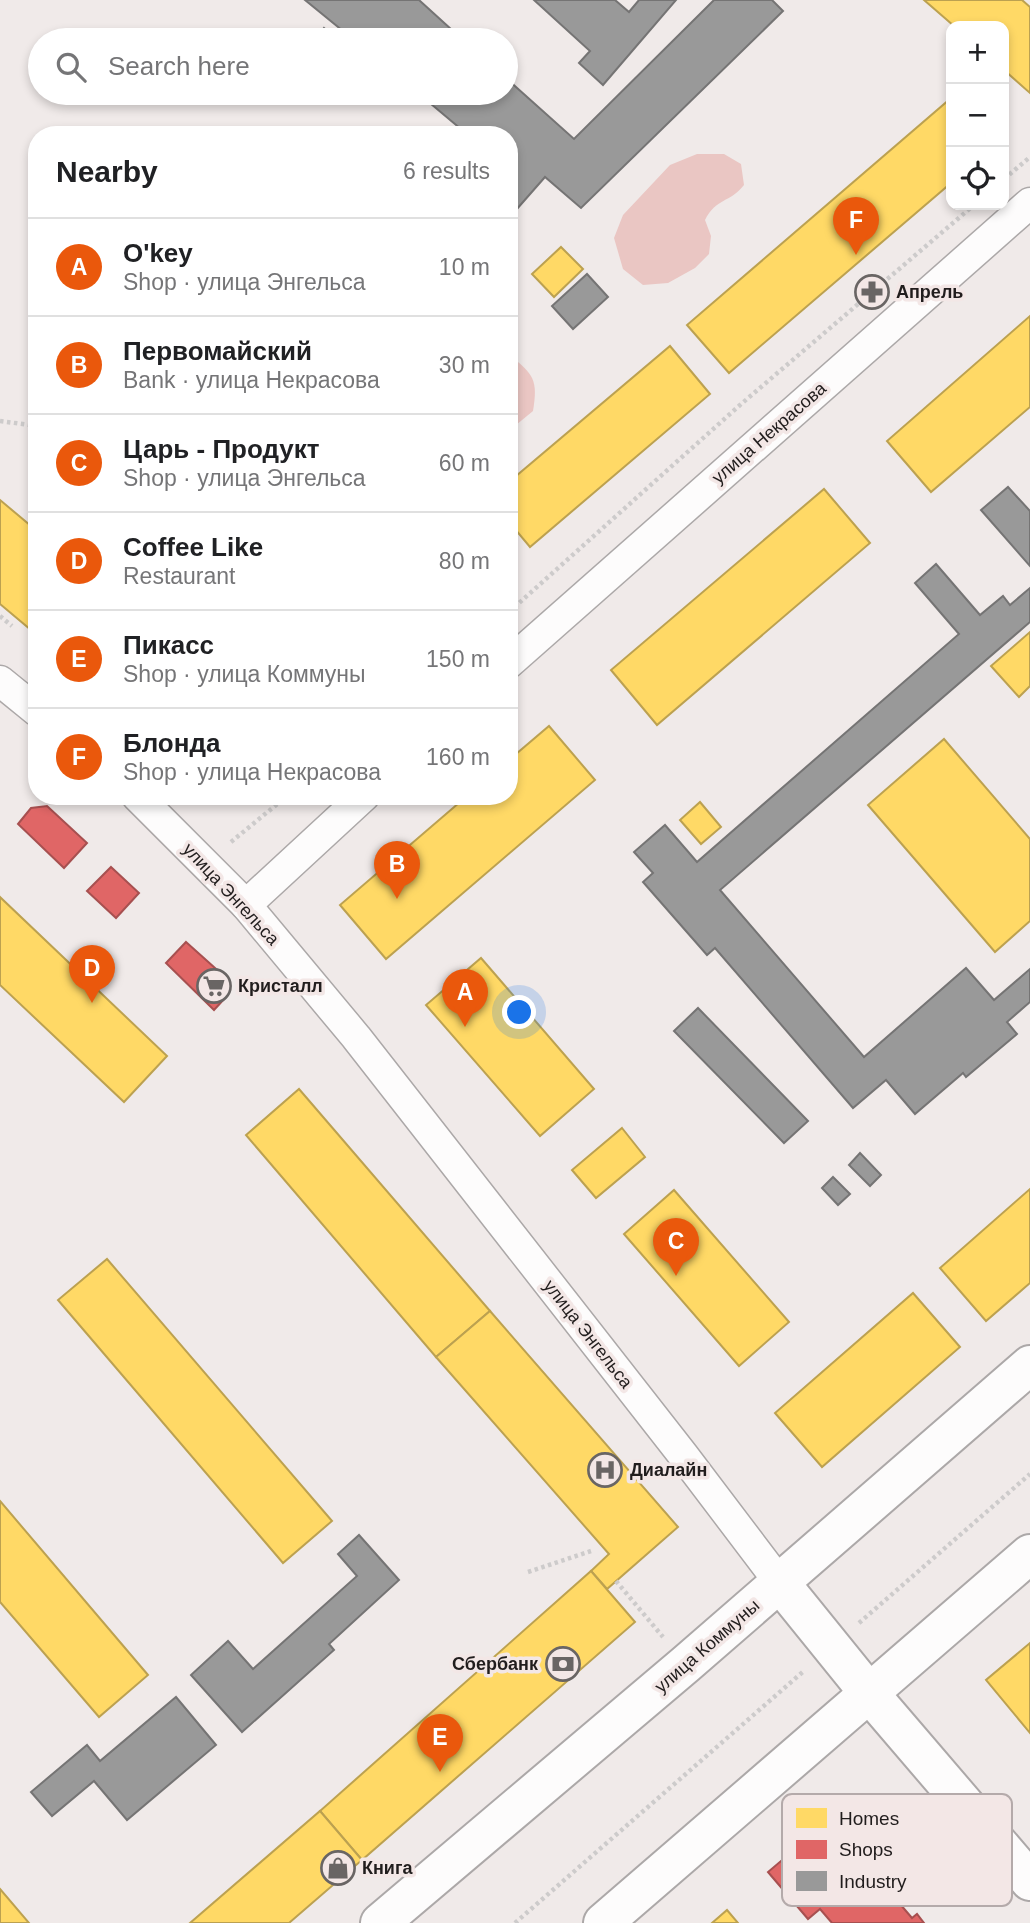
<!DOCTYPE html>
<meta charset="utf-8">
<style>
body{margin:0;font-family:Arial,sans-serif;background:#f6f6f6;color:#202124}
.controls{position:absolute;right:21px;top:21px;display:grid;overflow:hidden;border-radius:14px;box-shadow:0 4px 10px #0003}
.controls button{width:63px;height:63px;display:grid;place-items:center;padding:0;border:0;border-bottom:2px solid #e0e0e0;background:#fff;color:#202124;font:35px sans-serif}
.you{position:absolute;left:520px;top:1013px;width:24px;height:24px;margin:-18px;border:5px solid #fff;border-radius:50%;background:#1a73e8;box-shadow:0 0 0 10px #1a73e833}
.badge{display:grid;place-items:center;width:46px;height:46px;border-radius:50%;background:#ea580c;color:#fff;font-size:23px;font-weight:700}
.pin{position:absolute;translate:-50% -58px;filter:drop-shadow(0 2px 4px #0008)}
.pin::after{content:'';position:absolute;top:37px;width:24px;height:21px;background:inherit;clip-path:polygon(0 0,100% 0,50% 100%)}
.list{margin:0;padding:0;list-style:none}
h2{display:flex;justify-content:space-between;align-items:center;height:91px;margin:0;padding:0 28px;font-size:30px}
h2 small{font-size:23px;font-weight:400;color:#757577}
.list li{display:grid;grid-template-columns:46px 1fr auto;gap:21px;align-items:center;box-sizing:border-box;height:98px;padding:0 28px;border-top:2px solid #e0e0e0}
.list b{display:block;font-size:26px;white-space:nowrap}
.list p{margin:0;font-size:23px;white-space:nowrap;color:#757577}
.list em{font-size:23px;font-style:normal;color:#757577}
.icon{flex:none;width:38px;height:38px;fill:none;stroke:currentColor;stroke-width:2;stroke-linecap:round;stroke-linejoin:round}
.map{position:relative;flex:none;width:1030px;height:1923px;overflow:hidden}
.search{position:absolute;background:#fff;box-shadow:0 4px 10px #0003;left:28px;top:28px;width:490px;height:77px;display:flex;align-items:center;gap:18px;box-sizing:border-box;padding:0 24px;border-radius:38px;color:#757577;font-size:26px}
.panel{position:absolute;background:#fff;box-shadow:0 4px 10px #0003;left:28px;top:126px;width:490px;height:679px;border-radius:28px}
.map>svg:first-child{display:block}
</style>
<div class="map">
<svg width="1030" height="1923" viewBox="0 0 1030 1923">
<rect width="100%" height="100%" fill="#f0eae9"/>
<g fill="#eac6c3">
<path d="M697 154H724L741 164 744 185C730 203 716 198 705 220L711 236 709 254 695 268 668 283 643 285 623 269 614 238 623 215 670 165Z"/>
<path d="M509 355C534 374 538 380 533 411L516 425 509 424Z"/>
</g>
<g fill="#ffd966" stroke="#bca150" stroke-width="2">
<polygon points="924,0 1022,0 1030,7 1030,93 1004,70 1004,26 954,26"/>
<polygon points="950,99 951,183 729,373 687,325"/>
<polygon points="561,247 583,269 554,297 532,274"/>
<polygon points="1030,316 1030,407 931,492 887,441"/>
<polygon points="670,346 710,394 530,547 509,522 509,482"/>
<polygon points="824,489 870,543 657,725 611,670"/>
<polygon points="0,500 37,531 37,635 0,604"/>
<polygon points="1030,632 1030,686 1019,697 991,666"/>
<polygon points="549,726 595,780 386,959 340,905 467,796 509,796 509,760"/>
<polygon points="944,739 1030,839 1030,921 995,952 868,805"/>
<polygon points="700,802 721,827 701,844 680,820"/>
<polygon points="0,897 167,1056 124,1102 0,985"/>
<polygon points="481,958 594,1089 540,1136 426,1005"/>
<polygon points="299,1089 490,1311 436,1357 246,1135"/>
<polygon points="622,1128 645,1157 596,1198 572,1170"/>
<polygon points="1030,1189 1030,1283 986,1321 940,1268"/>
<polygon points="674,1190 789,1322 739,1366 624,1234"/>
<polygon points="107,1259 332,1521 283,1563 58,1300"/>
<polygon points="913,1293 960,1347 822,1467 775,1413"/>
<polygon points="490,1311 678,1527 607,1589 591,1571 609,1554 436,1357"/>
<polygon points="0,1501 148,1675 99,1717 0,1602"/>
<polygon points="591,1571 635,1622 362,1860 320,1811"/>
<polygon points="1030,1643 1030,1733 986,1680"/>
<polygon points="320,1811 362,1860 289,1923 190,1923"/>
<polygon points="0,1889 29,1923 0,1923"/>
<polygon points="727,1910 738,1923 712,1923"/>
</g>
<g fill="#e06666" stroke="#a75050" stroke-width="2">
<polygon points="47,806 87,843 64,868 18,824 31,808"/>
<polygon points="111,867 139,893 116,918 87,891"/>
<polygon points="186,942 225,977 225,998 214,1010 166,963"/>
<polygon points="833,1817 862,1851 858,1855 912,1918 917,1914 924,1923 832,1923 820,1909 808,1919 768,1872"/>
</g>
<g fill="#999" stroke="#757474" stroke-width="2">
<polygon points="305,0 419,0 463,40 354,40"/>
<polygon points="534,0 615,0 629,12 639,0 676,0 603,85 579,63 590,51"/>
<polygon points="714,0 772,0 783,11 581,208 545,177 509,218 509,135 468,135 418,93 506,93 506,78 574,139"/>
<polygon points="324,28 339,40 315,40"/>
<polygon points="587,274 608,297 573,329 552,306"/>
<polygon points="1008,487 1030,511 1030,566 981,510"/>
<polygon points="936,564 980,615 1003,596 1010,605 1030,588 1030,622 720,890 864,1057 966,968 994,1000 1030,969 1030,1002 1007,1022 1017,1034 966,1077 963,1073 915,1114 886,1080 853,1108 715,948 707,955 643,882 653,873 634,852 665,825 697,862 959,634 915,583"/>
<polygon points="698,1008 808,1121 784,1143 674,1031"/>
<polygon points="860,1153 881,1175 870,1186 849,1165"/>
<polygon points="833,1177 850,1194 838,1205 822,1188"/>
<polygon points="359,1535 399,1580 329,1644 334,1650 242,1732 191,1675 228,1641 253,1669 357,1576 338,1554"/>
<polygon points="176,1697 216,1745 127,1820 94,1781 52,1816 31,1792 87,1745 100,1761"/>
</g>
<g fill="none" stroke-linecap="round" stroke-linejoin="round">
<g stroke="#aca8a8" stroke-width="33">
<g id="street">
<polyline points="509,663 1030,203"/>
<polyline points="0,681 37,711"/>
<polyline points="137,796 246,905 356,1037 683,1455 780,1583"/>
<polyline points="246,905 364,796"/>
</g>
</g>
<g stroke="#aca8a8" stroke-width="42">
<g id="secondary">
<polyline points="780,1583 869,1693 1030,1881"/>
<polyline points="380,1923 686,1664 1030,1365"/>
<polyline points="603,1923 1030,1554"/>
</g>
</g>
<g stroke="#cdcbcb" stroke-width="4.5" stroke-dasharray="3.5 3.5" stroke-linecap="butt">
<polyline points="1004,179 1030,157"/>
<polyline points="0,421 37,426"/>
<polyline points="509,612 740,405 974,205"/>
<polyline points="0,616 12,626"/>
<polyline points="231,842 287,796"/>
<polyline points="528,1572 591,1551"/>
<polyline points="616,1581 663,1637"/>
<polyline points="859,1623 1030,1474"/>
<polyline points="515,1923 805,1670"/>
</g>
<use href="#street" stroke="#fdfcfc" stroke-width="30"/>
<use href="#secondary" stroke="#fdfcfc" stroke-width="38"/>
</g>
<defs>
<g id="pharmacy-ring" transform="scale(1.75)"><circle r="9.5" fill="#f3e7e6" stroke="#696564" stroke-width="1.5"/><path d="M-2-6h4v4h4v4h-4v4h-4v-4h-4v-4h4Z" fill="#696564"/></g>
<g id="supermarket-ring" transform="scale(1.75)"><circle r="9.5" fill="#f3e7e6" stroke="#696564" stroke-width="1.5"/><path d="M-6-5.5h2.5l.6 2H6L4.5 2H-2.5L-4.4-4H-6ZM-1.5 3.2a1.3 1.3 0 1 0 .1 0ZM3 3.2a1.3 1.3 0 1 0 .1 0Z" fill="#696564"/></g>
<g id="hospital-ring" transform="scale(1.75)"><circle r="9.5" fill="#f3e7e6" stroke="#696564" stroke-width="1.5"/><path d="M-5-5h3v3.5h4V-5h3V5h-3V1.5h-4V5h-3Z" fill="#696564"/></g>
<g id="bank-ring" transform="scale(1.75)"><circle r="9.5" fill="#f3e7e6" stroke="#696564" stroke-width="1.5"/><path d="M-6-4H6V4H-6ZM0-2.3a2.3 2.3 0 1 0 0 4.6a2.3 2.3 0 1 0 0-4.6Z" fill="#696564"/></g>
<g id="shop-ring" transform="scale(1.75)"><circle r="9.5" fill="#f3e7e6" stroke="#696564" stroke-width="1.5"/><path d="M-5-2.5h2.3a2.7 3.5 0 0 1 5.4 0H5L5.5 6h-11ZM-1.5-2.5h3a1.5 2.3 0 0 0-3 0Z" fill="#696564"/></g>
</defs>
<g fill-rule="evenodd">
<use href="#pharmacy-ring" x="872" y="292"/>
<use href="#supermarket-ring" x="214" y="986"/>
<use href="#hospital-ring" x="605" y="1470"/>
<use href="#bank-ring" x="563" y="1664"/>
<use href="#shop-ring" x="338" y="1868"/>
</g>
<g text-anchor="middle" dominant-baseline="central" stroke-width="7" stroke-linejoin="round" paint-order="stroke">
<g font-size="18" font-weight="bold" fill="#211d1d" stroke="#f3e7e6" text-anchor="start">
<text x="896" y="292">Апрель</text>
<text x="238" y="986">Кристалл</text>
<text x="630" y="1470">Диалайн</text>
<text x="538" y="1664" text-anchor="end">Сбербанк</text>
<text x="362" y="1868">Книга</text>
</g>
<g font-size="18" fill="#211d1d" stroke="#f3e7e6">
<text transform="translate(769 433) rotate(-41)">улица Некрасова</text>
<text transform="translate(231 894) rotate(47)">улица Энгельса</text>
<text transform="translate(588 1334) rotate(52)">улица Энгельса</text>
<text transform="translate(707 1646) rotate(-41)">улица Коммуны</text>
</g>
</g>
<rect x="782" y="1794" width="230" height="112" rx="10" fill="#f3e7e6" stroke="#b4aaaa" stroke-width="2"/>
<rect x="796" y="1808" width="31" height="20" fill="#ffd966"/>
<rect x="796" y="1840" width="31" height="19" fill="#e06666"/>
<rect x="796" y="1871" width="31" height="20" fill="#999"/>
<g font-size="19" fill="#211d1d">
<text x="839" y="1825">Homes</text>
<text x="839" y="1856">Shops</text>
<text x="839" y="1888">Industry</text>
</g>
</svg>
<div class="controls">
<button>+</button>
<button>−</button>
<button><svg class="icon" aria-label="locate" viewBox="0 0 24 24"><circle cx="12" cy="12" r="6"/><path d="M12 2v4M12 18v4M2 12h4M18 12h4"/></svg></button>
</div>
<div class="you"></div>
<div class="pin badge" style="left:465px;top:1027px">A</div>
<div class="pin badge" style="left:397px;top:899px">B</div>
<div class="pin badge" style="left:676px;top:1276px">C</div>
<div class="pin badge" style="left:92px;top:1003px">D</div>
<div class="pin badge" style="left:440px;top:1772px">E</div>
<div class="pin badge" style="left:856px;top:255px">F</div>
<div class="search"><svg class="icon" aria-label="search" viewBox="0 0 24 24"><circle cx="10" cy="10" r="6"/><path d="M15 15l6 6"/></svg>Search here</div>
<section class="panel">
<h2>Nearby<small>6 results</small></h2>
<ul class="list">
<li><span class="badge">A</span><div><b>O'key</b><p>Shop · улица Энгельса</p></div><em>10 m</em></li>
<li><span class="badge">B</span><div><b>Первомайский</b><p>Bank · улица Некрасова</p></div><em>30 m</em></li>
<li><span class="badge">C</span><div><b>Царь - Продукт</b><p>Shop · улица Энгельса</p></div><em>60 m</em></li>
<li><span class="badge">D</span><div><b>Coffee Like</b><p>Restaurant</p></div><em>80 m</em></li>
<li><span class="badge">E</span><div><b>Пикасс</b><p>Shop · улица Коммуны</p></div><em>150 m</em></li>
<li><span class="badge">F</span><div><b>Блонда</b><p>Shop · улица Некрасова</p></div><em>160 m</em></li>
</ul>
</section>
</div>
